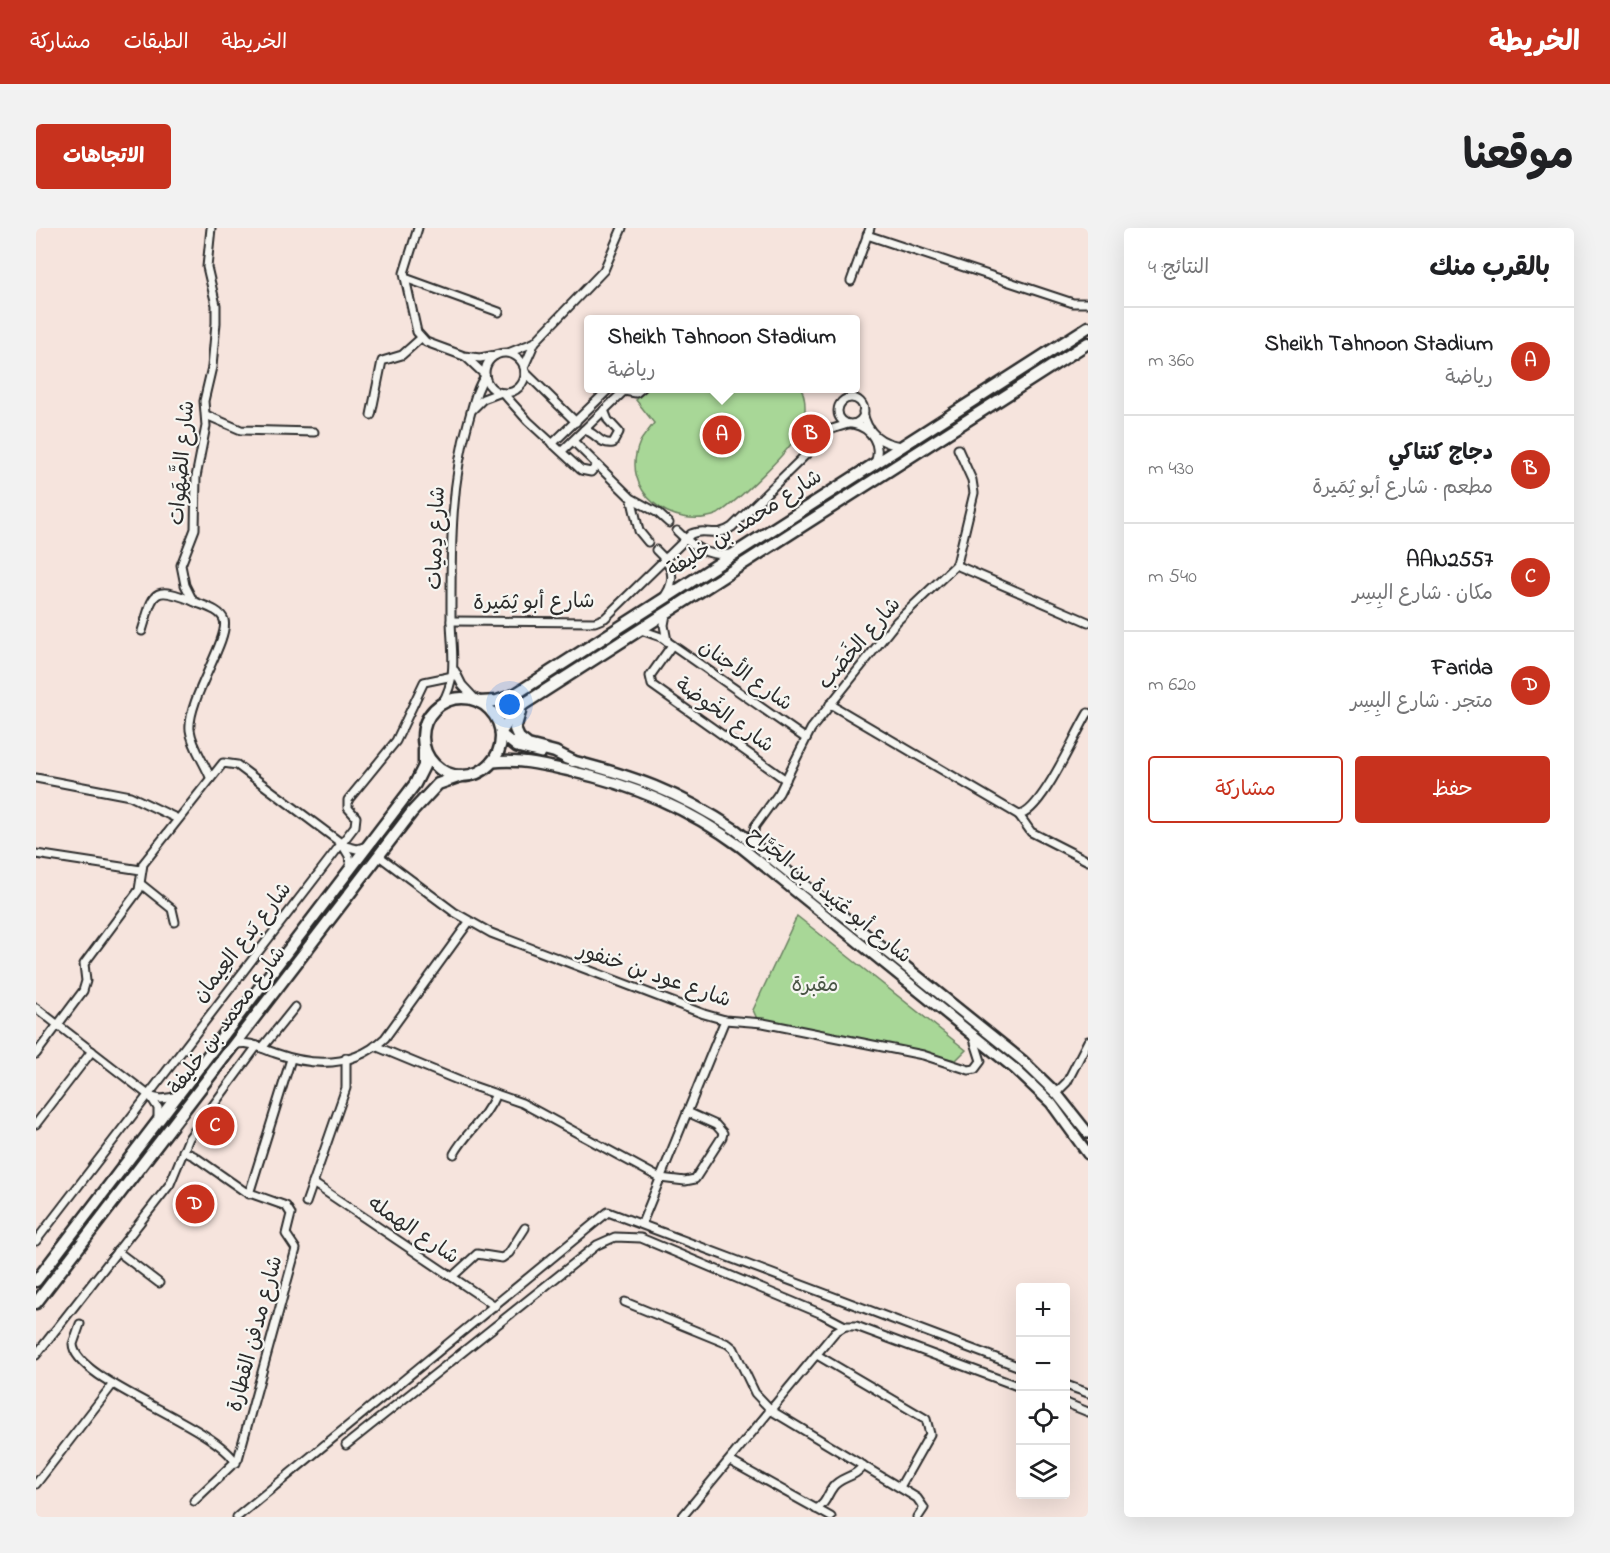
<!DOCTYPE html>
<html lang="ar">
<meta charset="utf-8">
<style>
body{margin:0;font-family:"Indie Flower","Playpen Sans Arabic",sans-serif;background:#f2f2f2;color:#202124;direction:rtl}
.controls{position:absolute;right:18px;bottom:18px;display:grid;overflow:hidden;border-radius:6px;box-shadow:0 6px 24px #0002}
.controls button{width:54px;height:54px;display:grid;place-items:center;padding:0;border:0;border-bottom:2px solid #e0e0e0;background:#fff;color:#202124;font:30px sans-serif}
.you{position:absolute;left:474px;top:477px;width:21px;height:21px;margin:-15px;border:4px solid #fff;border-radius:50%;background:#1a73e8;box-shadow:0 0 0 9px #1a73e833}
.badge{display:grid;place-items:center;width:39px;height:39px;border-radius:50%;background:#c8321e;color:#fff;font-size:20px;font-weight:700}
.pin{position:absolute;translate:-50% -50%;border:3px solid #fff;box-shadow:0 2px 6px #0006}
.popup{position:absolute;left:548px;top:87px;width:276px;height:78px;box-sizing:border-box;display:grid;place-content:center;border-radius:6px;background:#fff;filter:drop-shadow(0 2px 4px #0005);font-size:20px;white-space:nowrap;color:#757577}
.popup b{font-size:22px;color:#202124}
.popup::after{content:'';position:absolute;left:50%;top:100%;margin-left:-12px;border:12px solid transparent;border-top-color:#fff}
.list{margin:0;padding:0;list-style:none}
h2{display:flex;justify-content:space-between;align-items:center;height:78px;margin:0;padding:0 24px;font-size:26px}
h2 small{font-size:20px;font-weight:400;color:#757577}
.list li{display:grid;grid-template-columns:39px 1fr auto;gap:18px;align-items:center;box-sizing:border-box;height:108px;padding:0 24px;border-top:2px solid #e0e0e0}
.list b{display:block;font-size:22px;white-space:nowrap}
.list p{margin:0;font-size:20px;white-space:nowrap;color:#757577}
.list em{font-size:20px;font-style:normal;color:#757577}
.actions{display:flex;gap:12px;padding:18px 24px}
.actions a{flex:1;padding:14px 0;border:2px solid #c8321e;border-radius:6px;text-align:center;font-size:21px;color:#c8321e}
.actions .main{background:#c8321e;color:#fff}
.icon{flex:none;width:33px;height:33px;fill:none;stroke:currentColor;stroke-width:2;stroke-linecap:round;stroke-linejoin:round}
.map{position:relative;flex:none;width:1052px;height:1289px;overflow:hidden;direction:ltr;border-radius:6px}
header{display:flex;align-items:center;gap:36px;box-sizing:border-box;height:84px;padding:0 30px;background:#c8321e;color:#fff}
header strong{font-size:28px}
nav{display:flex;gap:33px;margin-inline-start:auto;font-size:21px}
.intro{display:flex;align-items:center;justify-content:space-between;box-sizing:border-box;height:144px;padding:0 36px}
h1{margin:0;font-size:42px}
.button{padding:15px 27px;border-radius:6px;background:#c8321e;color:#fff;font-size:21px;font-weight:700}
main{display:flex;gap:36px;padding:0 36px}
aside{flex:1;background:#fff;border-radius:6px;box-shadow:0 6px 24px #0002}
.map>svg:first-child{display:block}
</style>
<header>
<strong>الخريطة</strong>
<nav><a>الخريطة</a><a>الطبقات</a><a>مشاركة</a></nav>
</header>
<div class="intro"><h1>موقعنا</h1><a class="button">الاتجاهات</a></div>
<main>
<aside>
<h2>بالقرب منك<small>النتائج: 4</small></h2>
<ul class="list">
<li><span class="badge">A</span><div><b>Sheikh Tahnoon Stadium</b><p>رياضة</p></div><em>360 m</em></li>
<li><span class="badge">B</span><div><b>دجاج كنتاكي</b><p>مطعم · شارع أبو ثِمَيرة</p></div><em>430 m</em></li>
<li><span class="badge">C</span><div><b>AAN2557</b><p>مكان · شارع البِسِر</p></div><em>540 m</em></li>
<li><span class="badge">D</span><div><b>Farida</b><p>متجر · شارع البِسِر</p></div><em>620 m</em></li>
</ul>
<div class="actions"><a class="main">حفظ</a><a>مشاركة</a></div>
</aside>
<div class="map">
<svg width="1052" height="1289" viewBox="0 0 1052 1289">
<rect width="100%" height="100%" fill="#f6e4dd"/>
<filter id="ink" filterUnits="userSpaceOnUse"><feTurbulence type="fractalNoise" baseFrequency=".0167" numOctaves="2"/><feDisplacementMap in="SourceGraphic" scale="12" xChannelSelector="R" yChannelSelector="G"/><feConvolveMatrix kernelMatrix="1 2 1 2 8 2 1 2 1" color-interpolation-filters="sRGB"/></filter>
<g filter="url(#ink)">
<g fill="#a8d797" stroke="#6a8161" stroke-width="1.5">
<path d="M765 160C771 173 770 189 764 202 756 222 701 273 682 286 637 304 582 263 604 214 607 208 614 201 618 195L600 172 612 161Z"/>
<polygon points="761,688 930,822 920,832 722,793 717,782"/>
</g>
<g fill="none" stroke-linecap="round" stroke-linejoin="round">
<g stroke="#2b2b2b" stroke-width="11">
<g id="minor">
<polyline points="382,0 368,45 381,104 390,114 428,128 444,130 460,127"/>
<polyline points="831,7 1037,75 1052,75"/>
<polyline points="369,50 463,84"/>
<polyline points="815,53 834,0"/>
<polyline points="472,125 497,115"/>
<circle cx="469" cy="145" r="20"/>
<polyline points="430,129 449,147"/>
<polyline points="488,139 499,114 568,42 586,0"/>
<polyline points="489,144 540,194"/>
<polyline points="467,165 492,193 545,242 555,244 561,237"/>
<circle cx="815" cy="183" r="13"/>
<polyline points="437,181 447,171 463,165"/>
<path d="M827 184C831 205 845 216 866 218"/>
<polyline points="170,187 205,202 278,204"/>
<polyline points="335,187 346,133 366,127 385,110"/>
<path d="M817 196C836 200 846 217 839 235"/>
<path d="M548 202C560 204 563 217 577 215L583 204 572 192 568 182"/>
<polyline points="537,213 595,270 622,285 633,295"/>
<polyline points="516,216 574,160"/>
<polyline points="526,223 588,163 600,165 606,160"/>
<polyline points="596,273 603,303 612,314"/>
<path d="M641 303C657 319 671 329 695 326"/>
<path d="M620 322C635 336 642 349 629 368"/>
<polyline points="920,337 1052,394"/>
<polyline points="630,386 628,397 631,413"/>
<path d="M415 393 559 394 569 390 655 306C670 299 679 311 696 299L796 201 812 196"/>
<polyline points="605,402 625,409 769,510"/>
<path d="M106 403C118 365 115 356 157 373"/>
<polyline points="636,417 614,448 616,457 750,552"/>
<polyline points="419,443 426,457 440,472"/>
<path d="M406 475C423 448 415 420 415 390 415 323 414 256 433 191 437 177 440 161 449 148"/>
<path d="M794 476 983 587C1005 585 1039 506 1052 485"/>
<path d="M174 549C168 534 156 518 154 502 151 472 194 411 188 392 184 381 167 378 157 373L149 357 145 337 159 301 160 249 170 198 168 173 176 139 180 95V77L171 39 175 0"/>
<polyline points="0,550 94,568 142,591"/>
<polyline points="983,587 995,604 1052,633"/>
<polyline points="719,617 717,607 719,598 743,565 775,501 861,393 921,336 938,265 936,252 922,221"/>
<polyline points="307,618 313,628 315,640"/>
<polyline points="0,626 105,642"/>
<polyline points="343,628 418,684 455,705 668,786 689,792 727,795 887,827 933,842 939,841 945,833 937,808"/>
<polyline points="106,657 136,681 139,694"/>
<polyline points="0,780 115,869 122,880 122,893"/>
<path d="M199 817C214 812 226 821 239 825 278 839 317 840 349 810L433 694"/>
<polyline points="339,818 431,856 486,875 624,950 649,953 659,951 686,909 687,905 680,897 651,884"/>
<polyline points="226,820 259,779"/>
<polyline points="0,826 47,763 50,753 48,736 103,662 107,636 187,535 201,537 309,618 321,621 331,618"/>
<polyline points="1020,865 1031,854 1052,813"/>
<polyline points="115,869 125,871 139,869"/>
<polyline points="0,896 56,823"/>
<polyline points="147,923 158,928 208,963 250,978 255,986 250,1006 260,1021 202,1231 158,1273"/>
<path d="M418 926C431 903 449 892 460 866"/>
<polyline points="277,955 459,1078"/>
<polyline points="213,966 255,831"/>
<polyline points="270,975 310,860 310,830"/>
<polyline points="606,995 689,792"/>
<polyline points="0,1013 319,598 320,589 312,580 312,572 360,513 388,454 417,448"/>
<polyline points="81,1023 123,1055"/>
<polyline points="416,1049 441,1026 466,1030 473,1025 489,1000"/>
<polyline points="589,1074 692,1116 698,1121 719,1165 736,1183 881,1270 888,1280 882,1289"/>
<path d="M44 1096 37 1116C38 1153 178 1196 200 1235"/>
<polyline points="0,1127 134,956 153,910 221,818"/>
<polyline points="781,1127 890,1191 894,1206 864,1259"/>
<polyline points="1030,1157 1052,1165"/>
<polyline points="1030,1175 1052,1184"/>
<polyline points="310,1217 561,1017 579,1009 605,1010 786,1086 809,1098"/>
<polyline points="694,1233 795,1289"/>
<polyline points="0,1256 77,1156"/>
<path d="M780 1281C791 1275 790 1268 797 1259 805 1248 820 1250 827 1237"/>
<polyline points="201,1289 572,984 984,1139"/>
<polyline points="646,1289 799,1104 809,1098 820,1098 984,1159"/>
</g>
</g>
<g stroke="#2b2b2b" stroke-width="14">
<g id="secondary">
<polyline points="465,506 481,519 505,525"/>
<path d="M530 531C598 548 641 563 700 602L987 833 1021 866 1052 905"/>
<path d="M457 534C484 531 507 537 534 543 597 557 652 580 705 619L979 841 1015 875 1052 926"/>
</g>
</g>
<g stroke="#2b2b2b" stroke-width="15">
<g id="trunk">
<circle cx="426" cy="509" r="39"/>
<polyline points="443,474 461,473 478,467 1052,99"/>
<polyline points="484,484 479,501 483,510 492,517 519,524 537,533"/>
<polyline points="465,504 477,486 488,476 1052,115"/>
<polyline points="0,1053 379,556 388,538 388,522"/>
<polyline points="0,1075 376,584 402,556 425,548"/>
</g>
</g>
<use href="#minor" stroke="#f6f6f2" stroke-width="7"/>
<use href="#secondary" stroke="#f6f6f2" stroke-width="9"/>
<use href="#trunk" stroke="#f6f6f2" stroke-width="10"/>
</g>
</g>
<g text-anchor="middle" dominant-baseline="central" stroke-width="4.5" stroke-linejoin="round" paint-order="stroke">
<g font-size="21" fill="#2b2b2b" stroke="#f6f6f2">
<text transform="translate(147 235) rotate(-85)">شارع الصَّهَوات</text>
<text transform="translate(709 296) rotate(-33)">شارع محمد بن خليفة</text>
<text transform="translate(401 310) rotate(-88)">شارع دِميات</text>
<text transform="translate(498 375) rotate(-1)">شارع أبو ثِمَيرة</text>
<text transform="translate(824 416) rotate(-49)">شارع الخَصَب</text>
<text transform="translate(709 448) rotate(35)">شارع الأجنان</text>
<text transform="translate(688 488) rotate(35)">شارع الخَوضة</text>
<text transform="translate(793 668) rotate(39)">شارع أبو عُبَيدة بن الجَرَّاح</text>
<text transform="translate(207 715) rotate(-52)">شارع بَدع العِيمان</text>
<text transform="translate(618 748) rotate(19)">شارع عود بن خنفور</text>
<text transform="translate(192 793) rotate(-53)">شارع محمد بن خليفة</text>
<text transform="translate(377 1003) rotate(34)">شارع الهمله</text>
<text transform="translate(220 1106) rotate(-75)">شارع مدفن القطارة</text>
</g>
<g font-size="21" fill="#4a5646" stroke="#f6f6f2">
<text x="779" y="758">مقبرة</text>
</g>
</g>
</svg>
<div class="controls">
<button>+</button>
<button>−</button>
<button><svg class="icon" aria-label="locate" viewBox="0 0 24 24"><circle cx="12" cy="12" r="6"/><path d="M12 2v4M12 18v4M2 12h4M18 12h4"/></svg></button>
<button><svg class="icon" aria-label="layers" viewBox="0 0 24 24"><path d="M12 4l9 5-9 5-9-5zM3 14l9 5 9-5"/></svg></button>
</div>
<div class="you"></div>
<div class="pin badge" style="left:686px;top:207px">A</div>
<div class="popup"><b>Sheikh Tahnoon Stadium</b>رياضة</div>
<div class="pin badge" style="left:775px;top:206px">B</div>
<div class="pin badge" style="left:179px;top:898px">C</div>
<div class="pin badge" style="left:159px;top:976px">D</div>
</div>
</main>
